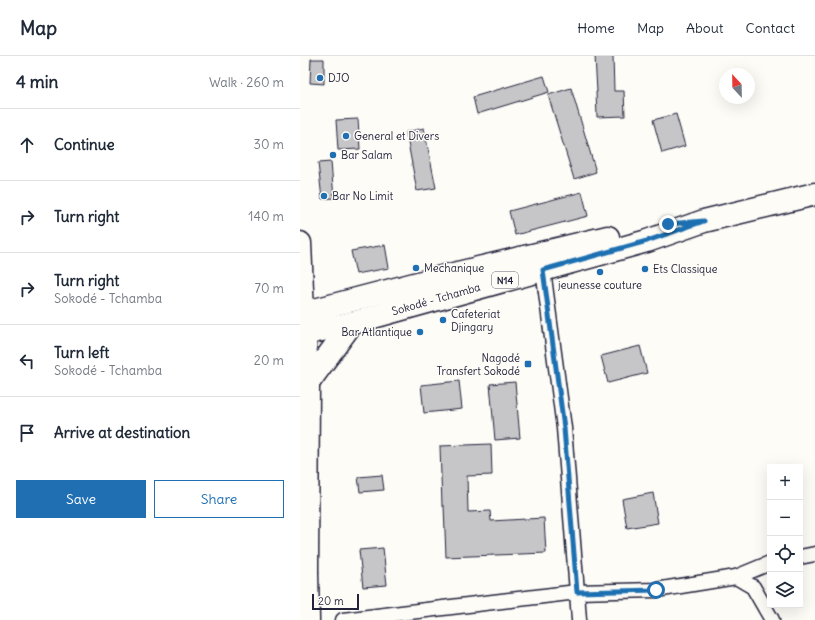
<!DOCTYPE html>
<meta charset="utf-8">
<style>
body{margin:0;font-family:Delius,sans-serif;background:#f6f6f7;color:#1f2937}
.controls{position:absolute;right:12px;bottom:12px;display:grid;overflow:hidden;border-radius:0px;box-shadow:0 4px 16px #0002}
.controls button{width:36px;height:36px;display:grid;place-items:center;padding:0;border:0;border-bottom:1px solid #e0e1e3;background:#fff;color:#1f2937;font:20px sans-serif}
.compass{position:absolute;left:419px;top:12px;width:36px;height:36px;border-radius:50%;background:#fff;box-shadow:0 4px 16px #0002;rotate:338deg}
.scale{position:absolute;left:12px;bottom:10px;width:47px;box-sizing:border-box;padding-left:4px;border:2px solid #22223b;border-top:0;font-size:11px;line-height:14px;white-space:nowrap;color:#22223b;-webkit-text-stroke:3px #fdfcf7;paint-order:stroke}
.stop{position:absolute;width:12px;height:12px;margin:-9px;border:3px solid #1f6fb2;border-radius:50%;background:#fff}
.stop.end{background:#1f6fb2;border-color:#fff;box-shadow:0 1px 4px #0008}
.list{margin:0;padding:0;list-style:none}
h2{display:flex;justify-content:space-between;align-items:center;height:52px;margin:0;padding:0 16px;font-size:17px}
h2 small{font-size:13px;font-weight:400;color:#747a83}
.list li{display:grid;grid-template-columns:26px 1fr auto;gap:12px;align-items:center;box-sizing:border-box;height:72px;padding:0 16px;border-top:1px solid #e0e1e3}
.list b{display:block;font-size:15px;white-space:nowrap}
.list p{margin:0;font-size:13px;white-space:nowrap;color:#747a83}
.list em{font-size:13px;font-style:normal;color:#747a83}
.actions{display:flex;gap:8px;padding:12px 16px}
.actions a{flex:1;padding:9px 0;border:1px solid #1f6fb2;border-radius:0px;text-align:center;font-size:14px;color:#1f6fb2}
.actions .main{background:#1f6fb2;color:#fff}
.icon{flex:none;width:22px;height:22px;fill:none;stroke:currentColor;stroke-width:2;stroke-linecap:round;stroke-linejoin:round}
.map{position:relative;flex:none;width:515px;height:564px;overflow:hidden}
header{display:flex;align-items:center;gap:24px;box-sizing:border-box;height:56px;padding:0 20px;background:#fff;border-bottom:1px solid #e0e1e3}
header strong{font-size:19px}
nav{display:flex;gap:22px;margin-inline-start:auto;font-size:14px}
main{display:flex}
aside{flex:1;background:#fff}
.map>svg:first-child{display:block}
</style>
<header>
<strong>Map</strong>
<nav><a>Home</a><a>Map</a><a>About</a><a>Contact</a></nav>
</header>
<main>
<aside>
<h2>4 min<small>Walk · 260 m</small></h2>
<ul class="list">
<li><svg class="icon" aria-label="ahead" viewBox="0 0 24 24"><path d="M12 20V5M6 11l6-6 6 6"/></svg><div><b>Continue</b></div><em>30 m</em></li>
<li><svg class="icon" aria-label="right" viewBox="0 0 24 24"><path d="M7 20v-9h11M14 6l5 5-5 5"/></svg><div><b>Turn right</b></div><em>140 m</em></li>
<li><svg class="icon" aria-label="right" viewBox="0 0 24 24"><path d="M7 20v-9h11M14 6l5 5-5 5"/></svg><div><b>Turn right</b><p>Sokodé - Tchamba</p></div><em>70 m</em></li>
<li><svg class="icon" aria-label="left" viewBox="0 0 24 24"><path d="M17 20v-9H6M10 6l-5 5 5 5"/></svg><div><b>Turn left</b><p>Sokodé - Tchamba</p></div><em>20 m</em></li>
<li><svg class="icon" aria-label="arrive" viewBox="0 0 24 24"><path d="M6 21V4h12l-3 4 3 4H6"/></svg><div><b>Arrive at destination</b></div></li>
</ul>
<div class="actions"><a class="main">Save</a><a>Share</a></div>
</aside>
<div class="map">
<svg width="515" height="564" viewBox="0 0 515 564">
<rect width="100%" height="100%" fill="#fdfcf7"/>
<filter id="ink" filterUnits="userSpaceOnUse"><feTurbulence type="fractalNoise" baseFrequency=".025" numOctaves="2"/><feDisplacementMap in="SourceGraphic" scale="8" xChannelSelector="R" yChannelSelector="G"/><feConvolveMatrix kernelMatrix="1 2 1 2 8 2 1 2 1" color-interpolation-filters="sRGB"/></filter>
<g filter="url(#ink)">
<g fill="#c6c6c8" stroke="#22223b">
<polygon points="295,0 313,0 314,35 324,35 325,60 297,61 296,36 297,36"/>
<polygon points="11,3 24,3 24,28 10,27"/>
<polygon points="244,20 249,36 177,58 173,41"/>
<polygon points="271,32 296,116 274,123 248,39"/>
<polygon points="376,58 385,90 362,97 353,64"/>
<polygon points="58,63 60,93 38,94 36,64"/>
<polygon points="124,72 136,132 117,135 106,76"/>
<polygon points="31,106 34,142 22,143 18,107"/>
<polygon points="282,136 288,160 215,179 209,155"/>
<polygon points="85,189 89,212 56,218 51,195"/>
<polygon points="340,290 347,317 308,327 301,300"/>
<polygon points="159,325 162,353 124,357 121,329"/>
<polygon points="215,326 220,382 195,384 190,328"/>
<polygon points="191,388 192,419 167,420 168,456 190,455 191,465 244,462 246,497 146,501 144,450 142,450 140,390"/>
<polygon points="82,419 84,434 60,436 58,421"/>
<polygon points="353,437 358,467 327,472 322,443"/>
<polygon points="83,492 87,529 63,531 59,494"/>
</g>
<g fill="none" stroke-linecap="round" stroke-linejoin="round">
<g stroke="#22223b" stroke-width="17">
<g id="minor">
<polyline points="243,214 264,372 277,536 279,564"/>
<polyline points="500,501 515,498"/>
<polyline points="436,521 453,531 472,564"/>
<polyline points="43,564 277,536 356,534 436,521 470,507"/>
</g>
</g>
<g stroke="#22223b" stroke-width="25">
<g id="primary">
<polyline points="3,257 145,220 308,181"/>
<polyline points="4,278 52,267 347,185 404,165 515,138"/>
</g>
</g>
<g stroke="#22223b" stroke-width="25">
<g id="trunk">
<polyline points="0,187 3,257 8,327 7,516 8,564"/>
<polyline points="8,327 52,267"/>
</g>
</g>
<use href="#minor" stroke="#fdfcf7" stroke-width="14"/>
<use href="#primary" stroke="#fdfcf7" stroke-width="22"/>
<use href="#trunk" stroke="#fdfcf7" stroke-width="22"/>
</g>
</g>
<g fill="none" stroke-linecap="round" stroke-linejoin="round" filter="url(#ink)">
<polyline stroke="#1f6fb2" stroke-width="5" points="356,534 277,536 264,372 243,214 347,185 404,165 368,168"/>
</g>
<g fill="#1f6fb2" stroke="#fdfcf7" stroke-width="1.5">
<circle cx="20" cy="22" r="4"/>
<circle cx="46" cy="80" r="4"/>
<circle cx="33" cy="99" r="4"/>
<circle cx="24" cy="140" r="4"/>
<circle cx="116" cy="212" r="4"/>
<circle cx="345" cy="213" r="4"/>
<circle cx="300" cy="216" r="4"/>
<circle cx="143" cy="264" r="4"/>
<circle cx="120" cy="276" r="4"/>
<rect x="224" y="304" width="8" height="8" rx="2"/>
</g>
<g text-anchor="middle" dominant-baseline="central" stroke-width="3" stroke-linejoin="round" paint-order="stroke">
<rect fill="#fdfcf7" stroke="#646373" stroke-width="1" x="192" y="216" width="26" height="16" rx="3"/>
<g font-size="10" font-weight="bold" fill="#22223b">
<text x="205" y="224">N14</text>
</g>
<g font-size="11" fill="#22223b" stroke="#fdfcf7" text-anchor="start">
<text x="28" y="22">DJO</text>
<text x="54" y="80">General et Divers</text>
<text x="41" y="99">Bar Salam</text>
<text x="32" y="140">Bar No Limit</text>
<text x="124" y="212">Mechanique</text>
<text x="353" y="213">Ets Classique</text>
<text x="300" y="229" text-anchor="middle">jeunesse couture</text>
<text x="151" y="258">Cafeteriat<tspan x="151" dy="13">Djingary</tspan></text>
<text x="112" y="276" text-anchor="end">Bar Atlantique</text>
<text x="220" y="302" text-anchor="end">Nagodé<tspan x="220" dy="13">Transfert Sokodé</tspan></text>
</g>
<g font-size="11" fill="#22223b" stroke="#fdfcf7">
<text transform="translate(136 243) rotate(-16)">Sokodé - Tchamba</text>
</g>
</g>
</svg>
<div class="controls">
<button>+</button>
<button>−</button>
<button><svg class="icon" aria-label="locate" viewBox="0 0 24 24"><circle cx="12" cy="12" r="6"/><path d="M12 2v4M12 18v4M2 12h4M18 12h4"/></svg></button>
<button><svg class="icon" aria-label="layers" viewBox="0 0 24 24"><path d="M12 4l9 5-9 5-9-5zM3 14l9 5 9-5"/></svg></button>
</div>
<svg class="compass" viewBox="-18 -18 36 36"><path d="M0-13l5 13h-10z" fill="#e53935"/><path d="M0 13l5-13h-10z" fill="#747a83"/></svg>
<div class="scale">20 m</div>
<div class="stop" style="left:356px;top:534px"></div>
<div class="stop end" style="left:368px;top:168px"></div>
</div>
</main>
